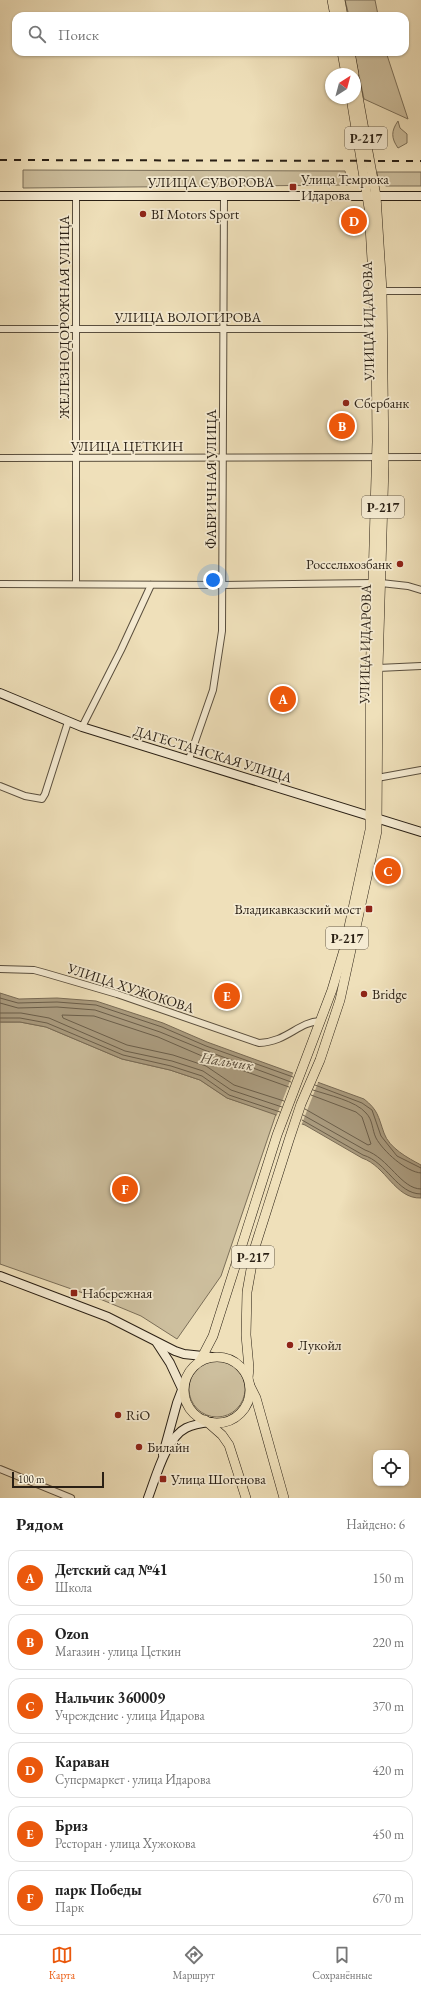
<!DOCTYPE html>
<html lang="ru">
<meta charset="utf-8">
<style>
body{margin:0;font-family:"EB Garamond",serif;background:#f6f6f6;color:#222}
.controls{position:absolute;right:12px;bottom:12px;display:grid;overflow:hidden;border-radius:8px;box-shadow:0 1px 3px #0004}
.controls button{width:36px;height:36px;display:grid;place-items:center;padding:0;border:0;border-bottom:1px solid #e0e0e0;background:#fff;color:#222;font:20px sans-serif}
.compass{position:absolute;left:325px;top:68px;width:36px;height:36px;border-radius:50%;background:#fff;box-shadow:0 1px 3px #0004;rotate:36deg}
.scale{position:absolute;left:12px;bottom:10px;width:92px;box-sizing:border-box;padding-left:4px;border:2px solid #291f14;border-top:0;font-size:11px;line-height:14px;white-space:nowrap;color:#291f14;-webkit-text-stroke:3px #f5ebd2;paint-order:stroke}
.you{position:absolute;left:213px;top:580px;width:14px;height:14px;margin:-10px;border:3px solid #fff;border-radius:50%;background:#1a73e8;box-shadow:0 0 0 6px #1a73e833}
.badge{display:grid;place-items:center;width:26px;height:26px;border-radius:50%;background:#ea580c;color:#fff;font-size:13px;font-weight:700}
.pin{position:absolute;translate:-50% -50%;border:2px solid #fff;box-shadow:0 1px 4px #0006}
.list{margin:0;padding:0;list-style:none}
h2{display:flex;justify-content:space-between;align-items:center;height:52px;margin:0;padding:0 16px;font-size:17px}
h2 small{font-size:13px;font-weight:400;color:#767676}
.list li{display:grid;grid-template-columns:26px 1fr auto;gap:12px;align-items:center;box-sizing:border-box;height:56px;margin:0 8px 8px;padding:0 8px;border:1px solid #e0e0e0;border-radius:12px}
.list b{display:block;font-size:15px;white-space:nowrap}
.list p{margin:0;font-size:13px;white-space:nowrap;color:#767676}
.list em{font-size:13px;font-style:normal;color:#767676}
.icon{flex:none;width:22px;height:22px;fill:none;stroke:currentColor;stroke-width:2;stroke-linecap:round;stroke-linejoin:round}
.map{position:relative;flex:none;width:421px;height:1498px;overflow:hidden}
.search{position:absolute;background:#fff;box-shadow:0 1px 3px #0004;left:12px;right:12px;top:12px;height:44px;display:flex;align-items:center;gap:10px;box-sizing:border-box;padding:0 14px;border-radius:12px;color:#767676;font-size:15px}
.sheet{height:436px;background:#fff}
nav{display:flex;justify-content:space-around;align-items:center;box-sizing:border-box;height:56px;border-top:1px solid #e0e0e0;background:#fff;font-size:11px;color:#767676}
nav a{display:grid;justify-items:center;gap:2px}
nav .on{color:#ea580c}
.map>svg:first-child{display:block}
</style>
<div class="map">
<svg width="421" height="1498" viewBox="0 0 421 1498">
<rect width="100%" height="100%" fill="#efe0ba"/>
<filter id="stains"><feTurbulence type="fractalNoise" baseFrequency=".005" numOctaves="4"/><feColorMatrix values="0 0 0 0 .2 0 0 0 0 .09 0 0 0 0 .02 0 0 0 .5 -.17"/></filter>
<radialGradient id="worn" r=".72"><stop offset=".6" stop-color="#630" stop-opacity="0"/><stop offset="1" stop-color="#630" stop-opacity=".3"/></radialGradient>
<g fill="#cdbf9e" stroke="#7b6f59">
<polygon points="345,0 375,0 378,15 349,16"/>
<polygon points="354,52 386,52 408,119 364,99"/>
<path d="M398 121 400 128 407 134V143L398 148C391 138 391 131 398 121Z"/>
<polygon points="23,170 345,171 348,185 23,188"/>
<polygon points="377,172 421,172 421,186 386,186 378,181"/>
<polygon points="0,1022 20,1022 46,1027 122,1059 170,1070 200,1080 227,1098 276,1114 221,1276 177,1339 141,1316 100,1299 0,1264"/>
<circle cx="217" cy="1389" r="28"/>
</g>
<path fill="#ac9e82" stroke="#786b56" d="M0 993 19 999 57 998 96 1001 163 1023 207 1042 364 1099C378 1110 378 1116 384 1133 389 1148 408 1158 421 1165V1198C395 1199 386 1166 362 1158L305 1125 227 1098 200 1080 170 1070 122 1059 46 1027 20 1022H0Z"/>
<polygon fill="#efe0ba" points="294,1071 319,1080 301,1126 276,1117"/>
<g fill="none" stroke-linecap="round" stroke-linejoin="round">
<g stroke="#6a5e4b" stroke-width="1">
<polyline points="0,998 18,1003 57,1002 96,1005 162,1027 206,1046 293,1077"/>
<polyline points="0,1003 18,1008 57,1007 95,1010 160,1032 204,1050 291,1082"/>
<polyline points="0,1013 21,1013 49,1018 125,1051 172,1061 203,1071 231,1090 282,1107"/>
<polyline points="0,1018 20,1018 47,1023 123,1055 171,1066 202,1076 229,1095 280,1112"/>
<polyline points="315,1085 362,1103 372,1110 381,1136 397,1156 421,1168"/>
<path d="M313 1090C328 1095 356 1101 366 1113 373 1120 372 1130 376 1138 383 1151 406 1172 421 1173"/>
<polyline points="284,1101 234,1085 206,1066 173,1055 127,1045 63,1018 62,1015 94,1016 158,1037 202,1056 289,1087"/>
<polyline points="305,1109 368,1145 371,1144 362,1117 356,1112 311,1095"/>
<path d="M303 1115 365 1150C389 1158 401 1189 421 1189"/>
<path d="M302 1120 363 1155C387 1162 397 1194 421 1194"/>
</g>
<g stroke="#5a4f3e" stroke-width="8">
<g id="street">
<polyline points="382,291 421,291"/>
<polyline points="0,329 376,329"/>
<polyline points="0,458 421,457"/>
<polyline points="76,583 76,195"/>
<polyline points="381,583 408,586 421,590"/>
<polyline points="0,584 223,585 374,583"/>
<polyline points="378,668 421,666"/>
<polyline points="82,727 121,650 151,585"/>
<polyline points="189,759 213,690 222,631 224,195"/>
<polyline points="377,778 421,770"/>
<polyline points="0,786 25,796 42,799 45,794 68,722"/>
<path d="M0 969 34 970 45 973 117 994 259 1043C287 1042 298 1022 320 1021"/>
<polyline points="0,1469 71,1498"/>
</g>
</g>
<g stroke="#291f14" stroke-width="10">
<g id="secondary">
<polyline points="0,196 421,196"/>
<polyline points="0,693 82,727 421,832"/>
<polyline points="0,1276 108,1317 175,1351 184,1354 212,1357"/>
<polyline points="157,1343 170,1363 184,1393"/>
<polyline points="163,1454 177,1403 185,1382"/>
<path d="M148 1498C156 1477 166 1438 186 1428 194 1424 203 1423 211 1422"/>
</g>
</g>
<g stroke="#291f14" stroke-width="10">
<g id="primary">
<polyline points="332,0 335,16"/>
<polyline points="340,0 343,16"/>
<polyline points="342,52 346,74"/>
<polyline points="350,52 354,74"/>
<circle cx="217" cy="1390" r="33"/>
<polyline points="200,1361 213,1336 277,1135 332,990 344,950 370,830 370,684 377,442 376,329 369,208 351,98"/>
<polyline points="248,1378 249,1368 246,1335 247,1292 255,1247 289,1140 301,1104 320,1060 340,1000 377,831 378,668 384,465 382,291 376,196 355,80"/>
<polyline points="250,1386 256,1398 284,1498"/>
<polyline points="205,1420 222,1435 229,1445 246,1498"/>
</g>
</g>
<use href="#street" stroke="#f5ebd2" stroke-width="6"/>
<use href="#secondary" stroke="#f5ebd2" stroke-width="8"/>
<use href="#primary" stroke="#efe0ba" stroke-width="9"/>
<polyline stroke="#291f14" stroke-width="2" stroke-dasharray="7 7" stroke-linecap="butt" points="0,160 421,161"/>
</g>
<g fill="#8f2418" stroke="#f5ebd2" stroke-width="1.5">
<rect x="289" y="183" width="8" height="8" rx="2"/>
<circle cx="143" cy="214" r="4"/>
<circle cx="346" cy="403" r="4"/>
<circle cx="400" cy="564" r="4"/>
<rect x="365" y="905" width="8" height="8" rx="2"/>
<circle cx="364" cy="994" r="4"/>
<rect x="70" y="1289" width="8" height="8" rx="2"/>
<circle cx="290" cy="1345" r="4"/>
<circle cx="118" cy="1415" r="4"/>
<circle cx="139" cy="1447" r="4"/>
<rect x="159" y="1475" width="8" height="8" rx="2"/>
</g>
<g text-anchor="middle" dominant-baseline="central" stroke-width="3.5" stroke-linejoin="round" paint-order="stroke">
<g fill="#f5ebd2" stroke="#665c4d" stroke-width="1">
<rect x="345" y="127" width="42" height="22" rx="3"/>
<rect x="362" y="496" width="42" height="22" rx="3"/>
<rect x="326" y="927" width="42" height="22" rx="3"/>
<rect x="232" y="1246" width="42" height="22" rx="3"/>
</g>
<g font-size="13" font-weight="bold" fill="#291f14">
<text x="366" y="138">Р-217</text>
<text x="383" y="507">Р-217</text>
<text x="347" y="938">Р-217</text>
<text x="253" y="1257">Р-217</text>
</g>
<g font-size="14" fill="#291f14" stroke="#f5ebd2" text-anchor="start">
<text x="301" y="179">Улица Темрюка<tspan x="301" dy="16">Идарова</tspan></text>
<text x="151" y="214">BI Motors Sport</text>
<text x="354" y="403">Сбербанк</text>
<text x="392" y="564" text-anchor="end">Россельхозбанк</text>
<text x="361" y="909" text-anchor="end">Владикавказский мост</text>
<text x="372" y="994">Bridge</text>
<text x="82" y="1293">Набережная</text>
<text x="298" y="1345">Лукойл</text>
<text x="126" y="1415">RiO</text>
<text x="147" y="1447">Билайн</text>
<text x="171" y="1479">Улица Шогенова</text>
</g>
<g font-size="14" fill="#291f14" stroke="#f5ebd2">
<text x="211" y="182">УЛИЦА СУВОРОВА</text>
<text transform="translate(64 317) rotate(-90)">ЖЕЛЕЗНОДОРОЖНАЯ УЛИЦА</text>
<text x="188" y="317">УЛИЦА ВОЛОГИРОВА</text>
<text transform="translate(368 321) rotate(-91)">УЛИЦА ИДАРОВА</text>
<text x="127" y="446">УЛИЦА ЦЕТКИН</text>
<text transform="translate(211 479) rotate(-90)">ФАБРИЧНАЯ УЛИЦА</text>
<text transform="translate(365 644) rotate(-89)">УЛИЦА ИДАРОВА</text>
<text transform="translate(213 754) rotate(17)">ДАГЕСТАНСКАЯ УЛИЦА</text>
<text transform="translate(131 988) rotate(18)">УЛИЦА ХУЖОКОВА</text>
</g>
<g font-size="15" font-style="italic" fill="#574b3a" stroke="#f5ebd2">
<text transform="translate(227 1061) rotate(9)">Нальчик</text>
</g>
</g>
<rect width="100%" height="100%" filter="url(#stains)"/>
<rect width="100%" height="100%" fill="url(#worn)"/>
</svg>
<div class="controls">
<button><svg class="icon" aria-label="locate" viewBox="0 0 24 24"><circle cx="12" cy="12" r="6"/><path d="M12 2v4M12 18v4M2 12h4M18 12h4"/></svg></button>
</div>
<svg class="compass" viewBox="-18 -18 36 36"><path d="M0-13l5 13h-10z" fill="#e53935"/><path d="M0 13l5-13h-10z" fill="#767676"/></svg>
<div class="scale">100 m</div>
<div class="you"></div>
<div class="pin badge" style="left:283px;top:699px">A</div>
<div class="pin badge" style="left:342px;top:426px">B</div>
<div class="pin badge" style="left:388px;top:871px">C</div>
<div class="pin badge" style="left:354px;top:221px">D</div>
<div class="pin badge" style="left:227px;top:996px">E</div>
<div class="pin badge" style="left:125px;top:1189px">F</div>
<div class="search"><svg class="icon" aria-label="search" viewBox="0 0 24 24"><circle cx="10" cy="10" r="6"/><path d="M15 15l6 6"/></svg>Поиск</div>
</div>
<section class="sheet">
<h2>Рядом<small>Найдено: 6</small></h2>
<ul class="list">
<li><span class="badge">A</span><div><b>Детский сад №41</b><p>Школа</p></div><em>150 m</em></li>
<li><span class="badge">B</span><div><b>Ozon</b><p>Магазин · улица Цеткин</p></div><em>220 m</em></li>
<li><span class="badge">C</span><div><b>Нальчик 360009</b><p>Учреждение · улица Идарова</p></div><em>370 m</em></li>
<li><span class="badge">D</span><div><b>Караван</b><p>Супермаркет · улица Идарова</p></div><em>420 m</em></li>
<li><span class="badge">E</span><div><b>Бриз</b><p>Ресторан · улица Хужокова</p></div><em>450 m</em></li>
<li><span class="badge">F</span><div><b>парк Победы</b><p>Парк</p></div><em>670 m</em></li>
</ul>
</section>
<nav>
<a class="on"><svg class="icon" aria-label="map" viewBox="0 0 24 24"><path d="M3 6l6-2 6 2 6-2v14l-6 2-6-2-6 2zM9 4v14M15 6v14"/></svg>Карта</a>
<a><svg class="icon" aria-label="directions" viewBox="0 0 24 24"><path d="M12 3l9 9-9 9-9-9zM9 14v-3h6M13 9l2 2-2 2"/></svg>Маршрут</a>
<a><svg class="icon" aria-label="saved" viewBox="0 0 24 24"><path d="M7 4h10v16l-5-4-5 4z"/></svg>Сохранённые</a>
</nav>
